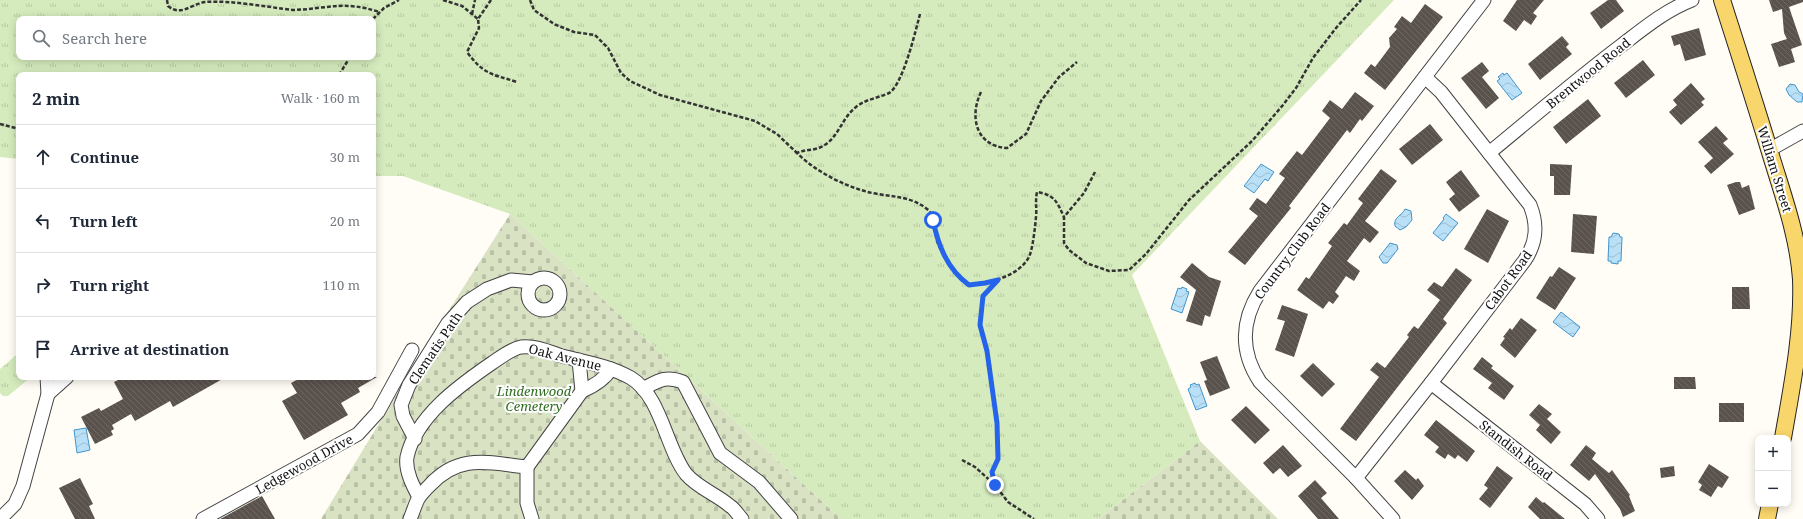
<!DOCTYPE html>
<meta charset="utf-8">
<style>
body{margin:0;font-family:"Noto Serif",serif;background:#f2f2f3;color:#1f2937}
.controls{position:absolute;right:12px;bottom:12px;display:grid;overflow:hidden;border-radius:8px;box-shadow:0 2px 10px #0003}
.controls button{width:36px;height:36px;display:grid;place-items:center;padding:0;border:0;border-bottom:1px solid #e0e1e3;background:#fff;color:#1f2937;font:20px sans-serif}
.stop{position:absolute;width:12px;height:12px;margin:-9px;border:3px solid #2563eb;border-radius:50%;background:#fff}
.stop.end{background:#2563eb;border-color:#fff;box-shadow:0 1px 4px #0008}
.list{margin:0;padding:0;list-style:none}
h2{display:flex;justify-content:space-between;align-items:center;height:52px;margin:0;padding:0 16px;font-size:17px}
h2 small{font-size:13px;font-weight:400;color:#747a83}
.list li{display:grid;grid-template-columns:26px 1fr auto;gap:12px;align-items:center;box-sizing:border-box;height:64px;padding:0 16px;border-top:1px solid #e0e1e3}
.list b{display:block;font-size:15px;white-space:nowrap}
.list em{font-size:13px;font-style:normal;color:#747a83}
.icon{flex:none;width:22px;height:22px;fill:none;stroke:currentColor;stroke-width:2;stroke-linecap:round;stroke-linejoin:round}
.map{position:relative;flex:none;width:1803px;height:519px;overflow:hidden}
.search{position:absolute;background:#fff;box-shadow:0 2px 10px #0003;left:16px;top:16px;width:360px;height:44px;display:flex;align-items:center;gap:10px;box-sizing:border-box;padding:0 14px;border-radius:8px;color:#747a83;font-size:15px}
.panel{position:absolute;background:#fff;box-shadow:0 2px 10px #0003;left:16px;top:72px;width:360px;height:308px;border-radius:8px}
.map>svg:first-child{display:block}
</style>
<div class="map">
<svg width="1803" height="519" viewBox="0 0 1803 519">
<defs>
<pattern id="grass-tufts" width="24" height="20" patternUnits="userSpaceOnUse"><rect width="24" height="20" fill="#d5ebbd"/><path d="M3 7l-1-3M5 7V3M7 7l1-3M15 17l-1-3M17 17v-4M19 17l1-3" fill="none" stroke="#b6c8a1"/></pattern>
<pattern id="cemetery-stones" width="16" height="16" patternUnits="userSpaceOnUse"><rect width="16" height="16" fill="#d9e3c4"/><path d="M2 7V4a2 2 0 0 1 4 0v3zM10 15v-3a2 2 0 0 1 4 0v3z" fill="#b9c2a7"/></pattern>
<pattern id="water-waves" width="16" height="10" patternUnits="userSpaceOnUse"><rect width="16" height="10" fill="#b9e0f7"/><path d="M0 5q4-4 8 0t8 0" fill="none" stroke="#9ebfd3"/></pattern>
<pattern id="building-back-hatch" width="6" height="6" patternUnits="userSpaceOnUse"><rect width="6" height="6" fill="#5a524d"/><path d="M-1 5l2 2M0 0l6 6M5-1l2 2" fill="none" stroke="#6d6662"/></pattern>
</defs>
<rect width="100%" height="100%" fill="#fffdf5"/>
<g fill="url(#grass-tufts)" fill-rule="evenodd">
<path d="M0 0H1394L1132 275 1200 441 1098 519H841L510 214 403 176H373V75H19V159L0 157ZM19 19H373V57H19Z"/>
<polygon points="15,356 19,357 19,377 31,377 8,396 3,396 0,393 0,369"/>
</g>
<g fill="url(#cemetery-stones)">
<polygon points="510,214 841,519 321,519 423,351"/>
<polygon points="1200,441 1278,519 1098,519"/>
</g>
<g fill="url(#water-waves)" stroke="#3f96cf">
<polygon points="1503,73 1504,75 1507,73 1522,93 1512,100 1497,81 1500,79 1498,77"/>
<polygon points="1790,84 1795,85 1799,92 1803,94 1802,102 1797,102 1789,95 1786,89"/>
<polygon points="1261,164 1274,172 1268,181 1265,179 1254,193 1244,186"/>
<path d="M1405 209 1411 211 1412 220 1406 227 1400 230 1395 226C1393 217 1402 216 1405 209Z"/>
<polygon points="1446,214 1458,223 1443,241 1433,233 1444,219 1443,218"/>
<polygon points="1613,233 1619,234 1620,237 1622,237 1621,261 1618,261 1618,264 1611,263 1611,261 1608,261 1609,237 1611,237"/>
<polygon points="1390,243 1397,245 1398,249 1387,263 1383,263 1379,257"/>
<polygon points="1182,287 1187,289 1186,291 1189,292 1182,313 1171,309 1178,288 1181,289"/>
<polygon points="1561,312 1580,327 1573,337 1553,322"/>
<polygon points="1195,383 1196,385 1199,384 1207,406 1196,410 1188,389 1191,387 1190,385"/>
<polygon points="86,428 90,450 77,453 74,430"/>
</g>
<g fill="url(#building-back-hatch)">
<polygon points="1517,0 1544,0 1533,13 1537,16 1531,25 1524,20 1516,31 1503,21"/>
<polygon points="1608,0 1616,0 1624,11 1601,29 1590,13"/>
<polygon points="1769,0 1803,0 1803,2 1789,7 1802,45 1791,49 1795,62 1779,67 1771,44 1787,39 1784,33 1782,9 1773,12"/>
<polygon points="1425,4 1443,17 1385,90 1364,73 1371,64 1375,67 1390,47 1389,38 1397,29 1394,27 1402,16 1411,23"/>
<polygon points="1699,28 1706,55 1685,61 1680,44 1674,46 1671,36"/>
<polygon points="1562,36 1569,44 1566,47 1572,54 1540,80 1528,64"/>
<polygon points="1643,60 1655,75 1626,98 1614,83"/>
<polygon points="1482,62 1489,71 1482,77 1499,98 1486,109 1461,78"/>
<polygon points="1691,83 1705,99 1701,102 1704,105 1681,125 1669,112 1677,105 1673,100"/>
<polygon points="1355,92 1374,106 1362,121 1360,119 1350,133 1347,130 1299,193 1289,206 1291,208 1245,265 1228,252 1258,216 1249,209 1257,198 1266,204 1285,178 1279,174 1297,151 1302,155 1330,118 1322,111 1330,100 1342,109"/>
<polygon points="1588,99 1601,116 1566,144 1553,127"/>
<polygon points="1430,124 1443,140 1412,165 1399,149"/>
<polygon points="1716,126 1728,139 1723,143 1734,154 1711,174 1704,166 1713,158 1698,142"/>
<polygon points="1550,164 1572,165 1570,195 1554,195 1554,176 1550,176"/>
<polygon points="1381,169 1397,181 1365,221 1379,232 1370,243 1364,238 1347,261 1360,271 1354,281 1346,276 1335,292 1339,296 1333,304 1329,301 1323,309 1297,290 1306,277 1309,279 1332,246 1328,243 1344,223 1347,225 1363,203 1358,199"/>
<polygon points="1461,170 1480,196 1459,212 1449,199 1455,194 1446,182"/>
<polygon points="1736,182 1740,182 1742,188 1749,185 1755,209 1739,215 1727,185"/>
<polygon points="1487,209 1509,221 1488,263 1464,249"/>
<polygon points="1573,214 1597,216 1594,254 1571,252"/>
<polygon points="1192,263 1209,277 1221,281 1210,317 1205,315 1202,326 1186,321 1196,290 1180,277"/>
<polygon points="1559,267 1576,278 1555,310 1536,298 1550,276 1552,277"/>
<polygon points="1456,268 1472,280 1443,319 1447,323 1356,441 1340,429 1379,377 1370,370 1377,362 1385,368 1409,337 1407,335 1414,326 1418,329 1440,300 1427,290 1434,282 1442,287"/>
<polygon points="1732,287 1749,287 1750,309 1732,309"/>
<polygon points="1282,305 1308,314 1294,357 1275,350 1285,321 1277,319"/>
<polygon points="1521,318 1537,330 1515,358 1500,345 1505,338 1503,337 1510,328 1512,330"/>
<polygon points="1217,356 1230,388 1210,396 1204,381 1207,380 1200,362"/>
<polygon points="1482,357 1493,366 1491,368 1514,386 1504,400 1488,388 1492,383 1473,369"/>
<polygon points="1313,363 1335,384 1322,397 1300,376"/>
<polygon points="124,377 226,377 173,407 170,401 135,421 131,414 112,425 114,429 111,431 113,435 95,444 81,417 99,408 101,411 123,399 114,382"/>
<polygon points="302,377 377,377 358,388 360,392 341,403 348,415 304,440 282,401 297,393 291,383"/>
<polygon points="1674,377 1695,377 1696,389 1674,389"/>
<rect x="1719" y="403" width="25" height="19"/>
<polygon points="1539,404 1552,414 1547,419 1561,432 1551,444 1536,430 1540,425 1529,415"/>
<polygon points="1246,406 1270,430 1255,444 1231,420"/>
<polygon points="1436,420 1475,451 1467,462 1458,455 1455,459 1448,454 1445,459 1435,452 1439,447 1424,435"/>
<polygon points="1283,445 1302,466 1288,477 1280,468 1273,474 1263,463"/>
<polygon points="1586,445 1596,453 1592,459 1609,473 1612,470 1630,495 1629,496 1635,511 1623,517 1620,509 1595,474 1589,481 1570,465"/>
<polygon points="1709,464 1729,477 1722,488 1718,486 1711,497 1699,490 1702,485 1698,482"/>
<polygon points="1497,466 1513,478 1490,508 1479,499 1488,488 1484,485"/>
<polygon points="1674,466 1675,476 1661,478 1660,468"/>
<polygon points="1405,470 1416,480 1418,478 1424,486 1412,500 1394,481"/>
<polygon points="80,478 93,504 89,506 95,519 75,519 59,488"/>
<polygon points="1315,480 1327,493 1321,498 1339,519 1318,519 1298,496"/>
<polygon points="262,496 275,519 220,519 222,518"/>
<polygon points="1536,497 1543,503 1544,502 1565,519 1540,519 1528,507"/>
</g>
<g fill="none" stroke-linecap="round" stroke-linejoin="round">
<g stroke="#444" stroke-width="15">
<g id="minor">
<polyline points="1769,150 1803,131"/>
<path d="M1489 153C1533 117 1577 79 1622 45 1644 28 1666 10 1692 0"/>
<circle cx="544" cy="294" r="16"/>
<polyline points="1431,383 1585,504 1598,519"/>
<path d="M643 389C658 381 665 375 683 382L720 453 759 482 791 519"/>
<path d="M582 391C594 386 604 380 611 369"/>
<polyline points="48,394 67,377"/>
<polyline points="415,439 403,416 401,405 409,385 448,323 467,302 487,289 511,280 533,282"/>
<polyline points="527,467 582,391 579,360"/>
<path d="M1356 478 1431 383 1525 260C1537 242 1538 225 1530 205L1441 92 1425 77"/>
<path d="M419 497C413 486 405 471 407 457 416 416 460 385 492 363 501 357 511 349 521 347 535 345 550 352 562 356 585 362 610 366 631 378 661 396 666 448 686 474 698 488 716 494 730 506 735 509 738 515 742 519"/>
<polyline points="0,519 15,504 23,486 48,394 47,377"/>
<polyline points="203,519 358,434 378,412 412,350"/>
<path d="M410 519C413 512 415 505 418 499 421 494 426 489 430 485 460 453 488 463 527 467V503L532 519"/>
<path d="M1393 519 1356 478 1260 382C1240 352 1241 321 1260 291L1484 0"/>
</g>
</g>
<g stroke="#222" stroke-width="18">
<g id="major">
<path d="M1722 0C1739 53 1756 106 1772 159 1784 198 1798 237 1801 279 1803 332 1792 386 1783 438"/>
<polyline points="1767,519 1770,504"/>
</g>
</g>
<g stroke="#333" stroke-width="2.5" stroke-dasharray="4 2" stroke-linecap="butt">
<path d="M167 0 168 6C181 17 191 4 205 2 231 0 267 7 293 10 327 9 344 0 379 12"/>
<polyline points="443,0 462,6 478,19"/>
<path d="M491 0 478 19 479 28 467 52C484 75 492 74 517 82"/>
<polyline points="530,0 534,10 554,24 574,32 595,35 608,48 621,73 630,81 660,95 755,121 777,134 797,153"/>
<polyline points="472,14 475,0"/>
<path d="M920 14C916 29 903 85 889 93 878 98 866 99 856 107 841 119 839 137 823 146 815 151 805 149 797 153 816 172 846 187 872 193 892 197 911 196 927 209 936 216 934 231 937 241 943 257 955 275 969 285 989 283 1018 277 1029 257 1033 248 1035 227 1036 217 1037 208 1035 201 1037 192 1055 195 1057 202 1064 217"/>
<polyline points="373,19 384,8 399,0"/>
<polyline points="339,75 350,57"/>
<path d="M981 92C969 117 976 146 1007 148L1026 134 1041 101 1059 77 1077 62"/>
<polyline points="0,124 19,129"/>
<polyline points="1095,172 1084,193 1064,217 1064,243 1069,250 1086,263 1109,271 1129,270 1146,254 1189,200 1252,141 1283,105 1296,88 1313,58 1336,28 1361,0"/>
<polyline points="997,281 983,296 980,325 987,351 997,423 998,459 992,472 995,485 1008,502 1034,519"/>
<polyline points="962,460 975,467 994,484"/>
</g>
<use href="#minor" stroke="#fff" stroke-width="13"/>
<use href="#major" stroke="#f9d66b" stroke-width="16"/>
</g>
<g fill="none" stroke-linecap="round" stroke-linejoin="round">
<path stroke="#2563eb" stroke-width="5" d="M933 220C938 245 947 269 969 285L985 283 998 280 983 296 980 325 987 351 997 423 998 459 992 472 995 485"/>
</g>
<g text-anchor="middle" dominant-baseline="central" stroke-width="4" stroke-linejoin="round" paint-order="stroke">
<g font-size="13" fill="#111" stroke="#fff">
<text transform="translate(1588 73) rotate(-39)">Brentwood Road</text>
<text transform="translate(1775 169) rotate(73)">William Street</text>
<text transform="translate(1292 251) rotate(-53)">Country Club Road</text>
<text transform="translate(1508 280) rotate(-54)">Cabot Road</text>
<text transform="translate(435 348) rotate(-56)">Clematis Path</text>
<text transform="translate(565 357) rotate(14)">Oak Avenue</text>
<text transform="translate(1516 450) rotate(38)">Standish Road</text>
<text transform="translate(304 464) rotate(-29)">Ledgewood Drive</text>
</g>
<g font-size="13" font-style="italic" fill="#2f6b1f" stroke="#fff">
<text x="534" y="391">Lindenwood<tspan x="534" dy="15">Cemetery</tspan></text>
</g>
</g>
</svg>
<div class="controls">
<button>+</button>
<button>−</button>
</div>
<div class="stop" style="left:933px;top:220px"></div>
<div class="stop end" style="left:995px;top:485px"></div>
<div class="search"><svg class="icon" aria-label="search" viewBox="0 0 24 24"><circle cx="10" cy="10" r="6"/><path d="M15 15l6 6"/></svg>Search here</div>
<section class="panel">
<h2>2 min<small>Walk · 160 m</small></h2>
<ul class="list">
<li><svg class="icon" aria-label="ahead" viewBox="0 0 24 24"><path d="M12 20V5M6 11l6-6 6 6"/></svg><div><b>Continue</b></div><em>30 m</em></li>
<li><svg class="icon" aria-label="left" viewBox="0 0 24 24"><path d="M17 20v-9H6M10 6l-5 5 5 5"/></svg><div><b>Turn left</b></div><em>20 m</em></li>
<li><svg class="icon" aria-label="right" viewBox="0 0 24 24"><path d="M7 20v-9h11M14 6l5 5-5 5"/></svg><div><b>Turn right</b></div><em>110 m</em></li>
<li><svg class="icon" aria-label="arrive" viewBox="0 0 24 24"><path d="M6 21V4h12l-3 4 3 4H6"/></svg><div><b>Arrive at destination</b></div></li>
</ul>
</section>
</div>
